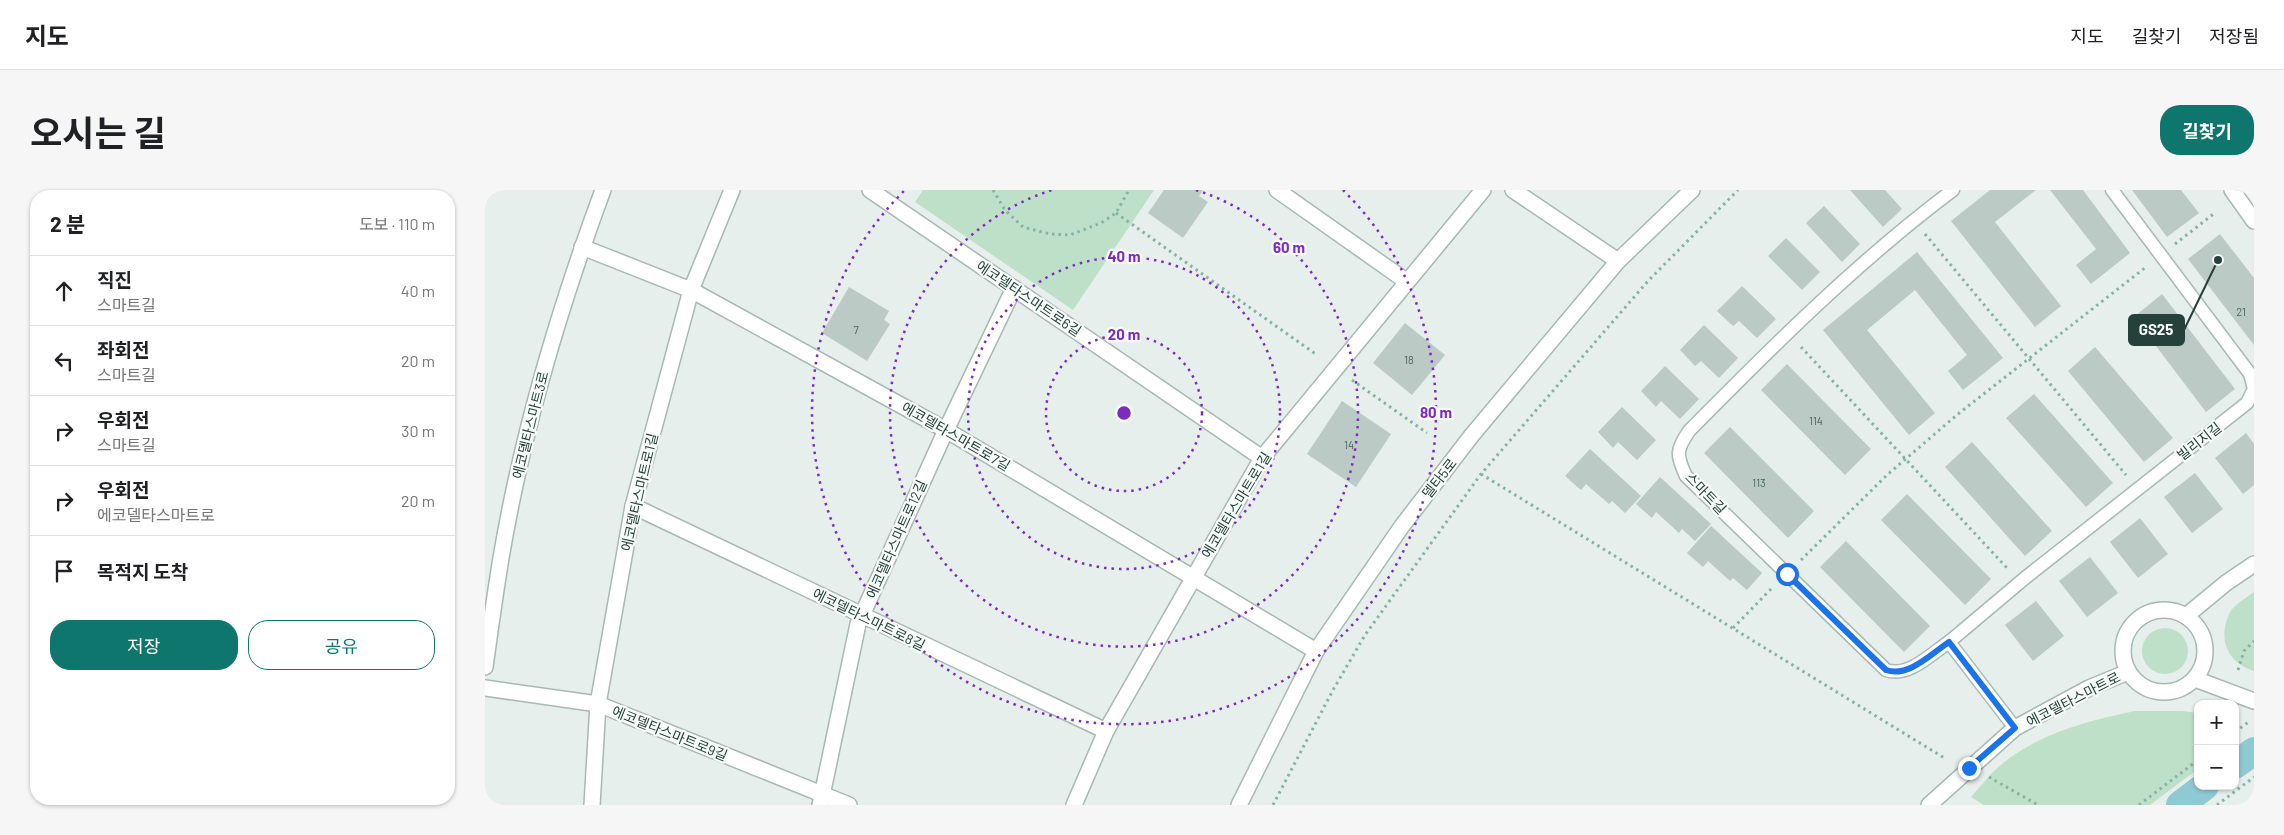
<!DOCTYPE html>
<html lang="ko">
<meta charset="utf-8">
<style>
body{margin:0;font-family:Barlow,"Noto Sans KR",sans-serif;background:#f6f6f6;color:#202124}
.controls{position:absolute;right:15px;bottom:15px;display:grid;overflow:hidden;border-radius:10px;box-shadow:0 1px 4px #0004}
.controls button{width:45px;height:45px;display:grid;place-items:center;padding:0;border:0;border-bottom:1px solid #e0e0e0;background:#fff;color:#202124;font:25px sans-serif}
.stop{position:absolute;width:15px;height:15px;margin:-11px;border:4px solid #1a73e8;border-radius:50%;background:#fff}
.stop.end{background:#1a73e8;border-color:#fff;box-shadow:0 1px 5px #0008}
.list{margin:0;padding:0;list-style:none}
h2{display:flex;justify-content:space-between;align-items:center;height:65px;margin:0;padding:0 20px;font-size:21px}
h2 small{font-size:16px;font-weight:400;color:#757577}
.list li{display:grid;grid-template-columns:32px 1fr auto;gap:15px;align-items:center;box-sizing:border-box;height:70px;padding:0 20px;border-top:1px solid #e0e0e0}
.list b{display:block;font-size:19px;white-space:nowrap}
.list p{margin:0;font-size:16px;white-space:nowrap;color:#757577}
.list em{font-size:16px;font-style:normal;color:#757577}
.actions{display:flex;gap:10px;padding:15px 20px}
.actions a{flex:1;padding:11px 0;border:1px solid #0f766e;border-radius:20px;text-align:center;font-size:18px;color:#0f766e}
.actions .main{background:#0f766e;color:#fff}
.icon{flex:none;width:28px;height:28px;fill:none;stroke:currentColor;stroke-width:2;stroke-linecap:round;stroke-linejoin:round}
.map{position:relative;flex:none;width:1769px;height:615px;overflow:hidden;border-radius:20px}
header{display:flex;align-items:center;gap:30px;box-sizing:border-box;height:70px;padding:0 25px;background:#fff;border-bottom:1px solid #e0e0e0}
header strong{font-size:24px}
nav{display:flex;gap:28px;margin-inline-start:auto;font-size:18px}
.intro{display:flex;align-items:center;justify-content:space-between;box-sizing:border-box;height:120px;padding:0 30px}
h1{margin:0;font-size:35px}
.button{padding:12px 22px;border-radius:20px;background:#0f766e;color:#fff;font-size:18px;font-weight:700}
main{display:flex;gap:30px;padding:0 30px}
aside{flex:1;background:#fff;border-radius:20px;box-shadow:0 1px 4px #0004}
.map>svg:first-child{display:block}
</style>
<header>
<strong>지도</strong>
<nav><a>지도</a><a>길찾기</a><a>저장됨</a></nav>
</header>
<div class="intro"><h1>오시는 길</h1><a class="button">길찾기</a></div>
<main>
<aside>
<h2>2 분<small>도보 · 110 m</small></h2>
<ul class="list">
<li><svg class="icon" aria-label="ahead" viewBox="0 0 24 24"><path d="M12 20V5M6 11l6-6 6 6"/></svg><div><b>직진</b><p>스마트길</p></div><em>40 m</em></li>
<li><svg class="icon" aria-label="left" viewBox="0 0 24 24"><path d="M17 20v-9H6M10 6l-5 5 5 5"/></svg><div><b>좌회전</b><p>스마트길</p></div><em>20 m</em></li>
<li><svg class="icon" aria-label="right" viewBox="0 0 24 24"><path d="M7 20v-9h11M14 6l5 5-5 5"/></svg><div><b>우회전</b><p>스마트길</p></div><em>30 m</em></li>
<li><svg class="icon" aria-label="right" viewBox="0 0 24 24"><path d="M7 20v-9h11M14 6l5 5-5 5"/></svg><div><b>우회전</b><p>에코델타스마트로</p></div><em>20 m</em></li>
<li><svg class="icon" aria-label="arrive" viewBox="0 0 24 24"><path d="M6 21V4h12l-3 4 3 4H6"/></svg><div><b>목적지 도착</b></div></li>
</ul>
<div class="actions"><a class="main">저장</a><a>공유</a></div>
</aside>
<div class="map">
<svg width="1769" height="615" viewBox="0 0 1769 615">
<rect width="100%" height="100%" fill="#e6efeb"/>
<g fill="#bfe0c8">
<polygon points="438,0 669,0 588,120 430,12"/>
<path d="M1769 402V481C1742 473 1732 448 1745 422 1749 415 1762 407 1769 402Z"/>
<circle cx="1680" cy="461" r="23"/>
<path d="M1650 521H1698L1713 523V579L1665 615H1499L1486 607C1494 598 1501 589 1509 581 1547 545 1601 531 1650 521Z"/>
</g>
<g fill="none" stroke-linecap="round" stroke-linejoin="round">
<g stroke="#8ec9d4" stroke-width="28">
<polyline points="1750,575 1769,561"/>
<polyline points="1695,615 1720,596"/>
</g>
</g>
<g fill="#bbcac4">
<polygon points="679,0 718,0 714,6 723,12 698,48 663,23"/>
<polygon points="1365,0 1400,0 1417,19 1398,37"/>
<polygon points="1505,0 1551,0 1510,32 1576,116 1550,137 1466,31"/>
<polygon points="1565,0 1598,0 1645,63 1606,94 1591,75 1611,59"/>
<polygon points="1647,0 1696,0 1714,23 1682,47"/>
<polygon points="1339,16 1375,54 1357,72 1321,33"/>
<polygon points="1735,44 1769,88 1769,155 1703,69"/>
<polygon points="1301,48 1335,82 1317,100 1283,66"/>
<polygon points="1432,62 1518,168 1478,200 1463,181 1482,165 1430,100 1382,140 1450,223 1424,245 1338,140"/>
<polygon points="1257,96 1291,129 1272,148 1254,131 1248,136 1232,121"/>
<polygon points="364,97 404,121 399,130 405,134 382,171 337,143"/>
<polygon points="1677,104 1750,199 1721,222 1649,127"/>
<polygon points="920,133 960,165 927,205 888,173"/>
<polygon points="1219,135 1253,168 1234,188 1216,171 1210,176 1195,160"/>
<polygon points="1610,157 1688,248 1659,272 1583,181"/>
<polygon points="1302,174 1386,259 1360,285 1276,200"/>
<polygon points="1180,176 1214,209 1195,229 1176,211 1171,217 1156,201"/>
<polygon points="1549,204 1628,293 1601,317 1521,228"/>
<polygon points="857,211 906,244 871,297 822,264"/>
<polygon points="1137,217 1171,250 1152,270 1133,252 1128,258 1113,242"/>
<polygon points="1245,237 1329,321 1303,348 1219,263"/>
<polygon points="1761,243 1769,254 1769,295 1758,304 1730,268"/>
<polygon points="1487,252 1567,341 1540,366 1460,277"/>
<polygon points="1105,259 1156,306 1140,323 1127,311 1124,314 1101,294 1096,300 1080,286"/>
<polygon points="1710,283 1738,319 1707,343 1679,307"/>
<polygon points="1175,287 1226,334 1210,351 1197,339 1194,343 1171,322 1167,328 1151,314"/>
<polygon points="1422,304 1506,389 1480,415 1396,330"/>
<polygon points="1655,328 1683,364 1653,388 1625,352"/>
<polygon points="1226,336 1277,383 1262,400 1248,388 1245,391 1223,371 1218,377 1202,363"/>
<polygon points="1361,351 1445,436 1419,462 1335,377"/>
<polygon points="1605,367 1633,403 1602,427 1574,391"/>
<polygon points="1551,411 1579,446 1548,471 1520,435"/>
</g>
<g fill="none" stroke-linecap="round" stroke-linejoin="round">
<g stroke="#a8b8b2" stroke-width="15">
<g id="service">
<path d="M1468 0C1372 72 1288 156 1204 241 1191 260 1191 265 1201 286L1401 480C1423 488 1446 464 1464 452L1530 538"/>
<polyline points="1464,452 1540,388 1762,213 1769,199 1765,184 1627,0"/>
</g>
</g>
<g stroke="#a8b8b2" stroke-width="18">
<g id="minor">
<polyline points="385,0 777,268"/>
<polyline points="792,0 921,91"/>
<polyline points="1028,0 1133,71"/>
<polyline points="1747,0 1769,31"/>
<polyline points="97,57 206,100 461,240 831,461"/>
<polyline points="148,316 621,541"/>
<circle cx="1679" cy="461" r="41"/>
<polyline points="1701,426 1741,393 1769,374"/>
<path d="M0 477C5 441 10 404 16 368 37 243 74 119 118 0"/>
<polyline points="1710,489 1769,511"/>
<polyline points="0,498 113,514 364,615"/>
<polyline points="107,615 113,514 148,316 206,100 247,0"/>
<polyline points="335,615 373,434 461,240 529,98"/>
<polyline points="589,615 621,541 777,268 998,0"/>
<polyline points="1444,615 1530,538 1604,498 1643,482"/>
</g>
</g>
<g stroke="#a8b8b2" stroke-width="18">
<polyline id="tertiary" points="754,615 831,461 917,336 987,245 1133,71 1207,0"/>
</g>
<g stroke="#86b3a5" stroke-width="3" stroke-dasharray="2.5 4" stroke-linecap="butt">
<polyline points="508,0 520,20 538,37 565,44 585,45 616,33 631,23 644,0"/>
<polyline points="631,23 832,165"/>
<polyline points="1440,44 1641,285"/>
<polyline points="1690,54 1731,22"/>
<polyline points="1316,157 1523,379"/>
<polyline points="867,190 942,243"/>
<polyline points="996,284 1461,569"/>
<polyline points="1316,370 1402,285 1473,224 1661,77"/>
<polyline points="1248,438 1288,397"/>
<polyline points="1753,480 1759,461 1769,451"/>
<polyline points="1750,542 1765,531"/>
<polyline points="1504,587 1553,615"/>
<polyline points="788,615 848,500 880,445 996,284 1163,91 1253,0"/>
<polyline points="1654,615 1713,570"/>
<polyline points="1732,615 1769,587"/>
</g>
<use href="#service" stroke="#fff" stroke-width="12"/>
<use href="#minor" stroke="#fff" stroke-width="15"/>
<use href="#tertiary" stroke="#fff" stroke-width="15"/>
</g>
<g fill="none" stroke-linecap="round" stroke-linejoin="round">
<path stroke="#1a73e8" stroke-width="6" d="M1302 384 1401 480C1423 488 1446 464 1464 452L1530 538 1484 578"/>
</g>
<g fill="none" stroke="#7b2cbf" stroke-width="2.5" stroke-dasharray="2.5 5">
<circle cx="639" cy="223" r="78"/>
<circle cx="639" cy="223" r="156"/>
<path d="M711 0A234 234 0 1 1 567 0"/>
<path d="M858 0A312 312 0 1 1 420 0"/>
</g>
<g text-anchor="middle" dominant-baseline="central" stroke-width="4.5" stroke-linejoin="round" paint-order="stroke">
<g font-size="11" fill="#4a645c">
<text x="1756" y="121">21</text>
<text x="371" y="139">7</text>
<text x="924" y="169">18</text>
<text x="1331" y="230">114</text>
<text x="864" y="254">14</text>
<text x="1274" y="292">113</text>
</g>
<g font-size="14" fill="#24423a" stroke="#f7fbf9">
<text transform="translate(544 108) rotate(34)">에코델타스마트로6길</text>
<text transform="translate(45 235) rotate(-76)">에코델타스마트3로</text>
<text transform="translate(471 246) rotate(30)">에코델타스마트로7길</text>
<text transform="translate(1714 251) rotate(-38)">빌리지길</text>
<text transform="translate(954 288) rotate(-52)">델타5로</text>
<text transform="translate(154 302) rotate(-77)">에코델타스마트로1길</text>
<text transform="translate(1221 303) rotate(46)">스마트길</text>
<text transform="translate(751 315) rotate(-59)">에코델타스마트로1길</text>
<text transform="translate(411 349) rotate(-66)">에코델타스마트로12길</text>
<text transform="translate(384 429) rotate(26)">에코델타스마트로8길</text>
<text transform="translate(1588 509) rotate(-27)">에코델타스마트로</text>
<text transform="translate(185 543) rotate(22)">에코델타스마트로9길</text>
</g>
</g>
<circle cx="639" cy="223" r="8" fill="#7b2cbf" stroke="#f7fbf9" stroke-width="2.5"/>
<g font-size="15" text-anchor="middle" font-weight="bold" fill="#7b2cbf" stroke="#f7fbf9" stroke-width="4.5" stroke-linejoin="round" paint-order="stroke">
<text x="804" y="63">60 m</text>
<text x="639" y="72">40 m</text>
<text x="639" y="150">20 m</text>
<text x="951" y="228">80 m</text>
</g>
<path fill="none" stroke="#24423a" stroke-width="2" d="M1733 70L1699 140"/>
<circle fill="#24423a" stroke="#f7fbf9" stroke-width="2" cx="1733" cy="70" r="5"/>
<rect fill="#24423a" stroke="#24423a" stroke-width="2" x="1644" y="125" width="55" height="30" rx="5"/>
<g font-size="15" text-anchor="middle" font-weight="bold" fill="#fff">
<text x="1671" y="145">GS25</text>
</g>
</svg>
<div class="controls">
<button>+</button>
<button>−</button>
</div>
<div class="stop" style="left:1302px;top:384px"></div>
<div class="stop end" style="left:1484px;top:578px"></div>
</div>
</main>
